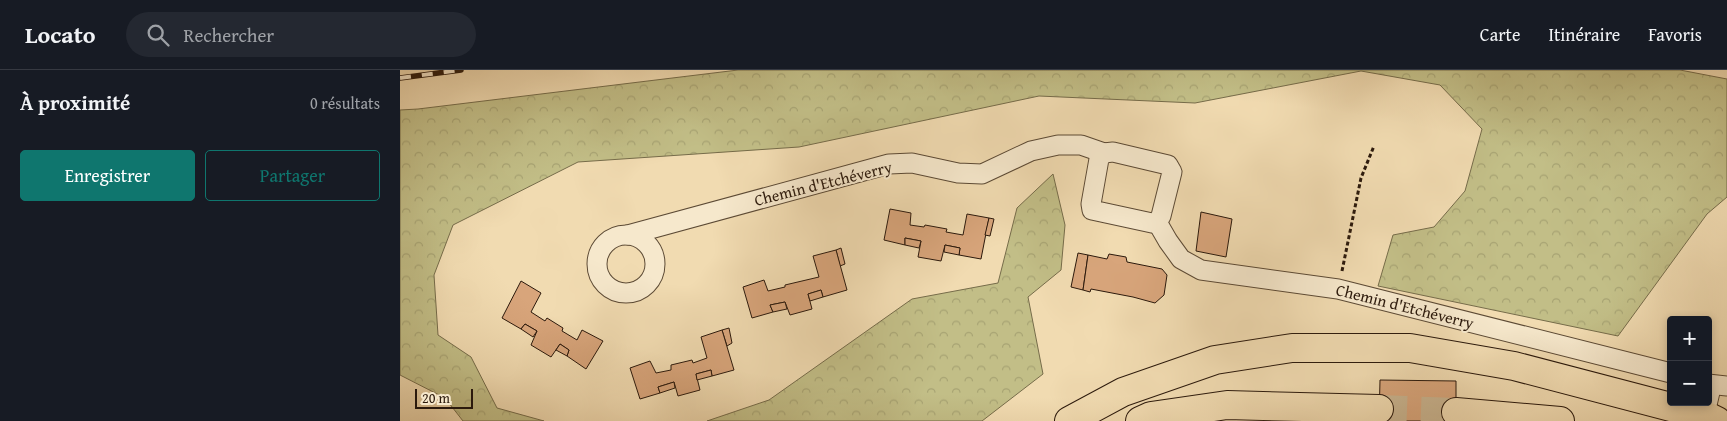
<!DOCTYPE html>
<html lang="fr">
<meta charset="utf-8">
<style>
body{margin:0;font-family:"Gentium Book Plus",serif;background:#242831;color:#f1f3f6}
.controls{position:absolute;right:15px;bottom:15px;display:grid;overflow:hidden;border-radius:5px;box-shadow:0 2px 8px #0003}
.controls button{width:45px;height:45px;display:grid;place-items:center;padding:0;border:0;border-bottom:1px solid #363941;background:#171b24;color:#f1f3f6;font:25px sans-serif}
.scale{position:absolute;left:15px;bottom:12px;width:58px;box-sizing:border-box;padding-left:5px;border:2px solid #2b190c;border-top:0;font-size:14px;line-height:18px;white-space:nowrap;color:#2b190c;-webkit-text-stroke:4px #f6e8cc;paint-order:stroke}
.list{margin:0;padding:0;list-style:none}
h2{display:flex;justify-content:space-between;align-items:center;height:65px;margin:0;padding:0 20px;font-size:21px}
h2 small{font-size:16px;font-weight:400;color:#9ea1a6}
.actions{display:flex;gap:10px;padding:15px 20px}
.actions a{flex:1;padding:11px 0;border:1px solid #0f766e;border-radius:5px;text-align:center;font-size:18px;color:#0f766e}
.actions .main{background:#0f766e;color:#fff}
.icon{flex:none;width:28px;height:28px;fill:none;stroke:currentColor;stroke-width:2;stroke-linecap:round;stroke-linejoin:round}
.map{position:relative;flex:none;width:1327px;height:351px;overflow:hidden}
header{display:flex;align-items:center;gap:30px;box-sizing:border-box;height:70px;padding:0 25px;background:#171b24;border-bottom:1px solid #363941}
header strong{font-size:24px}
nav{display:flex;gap:28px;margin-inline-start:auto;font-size:18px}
.search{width:350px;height:45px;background:#242831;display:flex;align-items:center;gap:12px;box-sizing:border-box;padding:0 18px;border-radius:28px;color:#9ea1a6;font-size:19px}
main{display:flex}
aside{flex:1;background:#171b24}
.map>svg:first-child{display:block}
</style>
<header>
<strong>Locato</strong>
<div class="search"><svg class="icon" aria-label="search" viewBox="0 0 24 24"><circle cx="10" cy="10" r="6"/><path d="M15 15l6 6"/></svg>Rechercher</div>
<nav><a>Carte</a><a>Itinéraire</a><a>Favoris</a></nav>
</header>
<main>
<aside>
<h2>À proximité<small>0 résultats</small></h2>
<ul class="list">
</ul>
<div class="actions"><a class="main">Enregistrer</a><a>Partager</a></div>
</aside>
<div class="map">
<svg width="1327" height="351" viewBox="0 0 1327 351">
<defs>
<pattern id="forest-crowns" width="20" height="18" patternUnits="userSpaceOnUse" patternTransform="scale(1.25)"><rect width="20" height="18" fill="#c2be87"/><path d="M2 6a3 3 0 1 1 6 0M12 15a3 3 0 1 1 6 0" fill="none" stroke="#a7a373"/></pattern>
</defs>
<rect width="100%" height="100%" fill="#f1dbb1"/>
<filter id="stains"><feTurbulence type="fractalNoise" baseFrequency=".004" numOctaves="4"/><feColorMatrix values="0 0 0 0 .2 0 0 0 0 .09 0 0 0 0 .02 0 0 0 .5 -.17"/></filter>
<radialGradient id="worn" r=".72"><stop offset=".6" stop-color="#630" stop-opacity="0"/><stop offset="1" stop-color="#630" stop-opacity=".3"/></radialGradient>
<g fill="url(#forest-crowns)" stroke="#766c4a">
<polygon points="338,0 1280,0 1327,9 1327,127 1307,144 1218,266 978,216 993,165 1034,157 1065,121 1082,59 1040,15 961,1 795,33 639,26 399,77 178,92 53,155 34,205 38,265 71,287 97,338 144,351 63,351 45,328 0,305 0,40 18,39"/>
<polygon points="653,104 665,155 661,200 628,227 643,304 582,351 307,351 369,330 512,229 598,213 617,138"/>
</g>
<g fill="#d8a57b" stroke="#2b190c">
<polygon points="490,139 511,143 510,155 524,157 525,155 547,159 546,162 563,165 567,144 589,148 581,189 559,185 560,178 545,175 541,191 518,187 521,171 505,168 505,175 484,170"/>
<polygon points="801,142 832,149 826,187 796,181"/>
<polygon points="589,148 594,149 590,166 585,165"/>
<polygon points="505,168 521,171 519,178 505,175"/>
<polygon points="545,175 560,178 559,185 544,182"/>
<polygon points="441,178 445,194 440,196 436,180"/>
<polygon points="436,180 447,220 423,227 421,220 408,224 412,239 390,245 385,232 370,235 373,242 352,248 343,217 364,210 368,221 385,217 385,215 419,207 413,186"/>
<polygon points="678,183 688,185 683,220 671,217"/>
<polygon points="709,184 726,187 727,192 762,199 767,205 764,225 755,233 733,227 691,219 690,222 683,220 688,185 707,189"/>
<polygon points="121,211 141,223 131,242 145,251 147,248 163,258 162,261 177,270 182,260 203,271 186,299 167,286 169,280 160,274 151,287 131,275 137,261 125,254 121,259 102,248"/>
<polygon points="421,220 423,227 410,231 408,224"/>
<polygon points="385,232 387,239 373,242 370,235"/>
<polygon points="125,254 137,261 133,267 121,259"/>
<polygon points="329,258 332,273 327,276 322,260"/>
<polygon points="322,260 334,300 312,306 311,300 296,304 300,320 278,326 274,312 258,317 260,323 240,329 230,298 250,291 256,303 271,300 271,295 292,290 293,293 307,288 301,267"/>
<polygon points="160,274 169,280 167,286 156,280"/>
<polygon points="311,300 312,306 297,310 296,304"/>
<polygon points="980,310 1056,311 1056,351 979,351"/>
<polygon points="274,312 275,318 260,323 258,317"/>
</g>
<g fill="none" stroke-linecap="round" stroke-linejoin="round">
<polyline stroke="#c9b490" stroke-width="28" stroke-dasharray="28 14" stroke-linecap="butt" points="979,339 1056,342"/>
<g stroke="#5c4a35" stroke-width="12">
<polyline id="service" points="1309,346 1316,316"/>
</g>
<g stroke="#5c4a35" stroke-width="21">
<g id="minor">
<polygon points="713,82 768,95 772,102 761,146 757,152 752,153 692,140 691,134 699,89 704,83"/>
<polyline points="757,152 768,171 781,189 801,200 938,219 1271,303"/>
<circle cx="226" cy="194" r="29"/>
<polyline points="228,165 489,94 512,93 558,103 582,104 631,81 658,75 681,75 704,83"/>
<polyline points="1308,314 1327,316"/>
</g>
</g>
<g stroke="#2b190c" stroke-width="30">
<g id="motorway">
<polyline points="1056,342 1160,351"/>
<polyline points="669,351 723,322 815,290 892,278 1010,278 1114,296 1309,347 1317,351"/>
<polyline points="740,351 751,346 827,335 979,339"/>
</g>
</g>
<polyline stroke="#2b190c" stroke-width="3" stroke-dasharray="4 2.5" stroke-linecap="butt" points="942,201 961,108 974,76"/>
<use href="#service" stroke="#f6e8cc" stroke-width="10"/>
<use href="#minor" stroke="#f6e8cc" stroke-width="19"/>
<use href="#motorway" stroke="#f1dbb1" stroke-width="28"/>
<g stroke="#2b190c" stroke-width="5.5">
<polyline id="rail" points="0,8 61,0"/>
</g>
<use href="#rail" stroke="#f6e8cc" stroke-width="4" stroke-dasharray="11" stroke-linecap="butt"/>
</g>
<g text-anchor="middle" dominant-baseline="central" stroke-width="4" stroke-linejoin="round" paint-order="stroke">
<g font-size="16" fill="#2b190c" stroke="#f6e8cc">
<text transform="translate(423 113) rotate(-14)">Chemin d'Etchéverry</text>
<text transform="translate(1005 236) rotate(14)">Chemin d'Etchéverry</text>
</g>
</g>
<rect width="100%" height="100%" filter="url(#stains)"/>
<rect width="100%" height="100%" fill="url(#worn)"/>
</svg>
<div class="controls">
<button>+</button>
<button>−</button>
</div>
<div class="scale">20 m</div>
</div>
</main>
